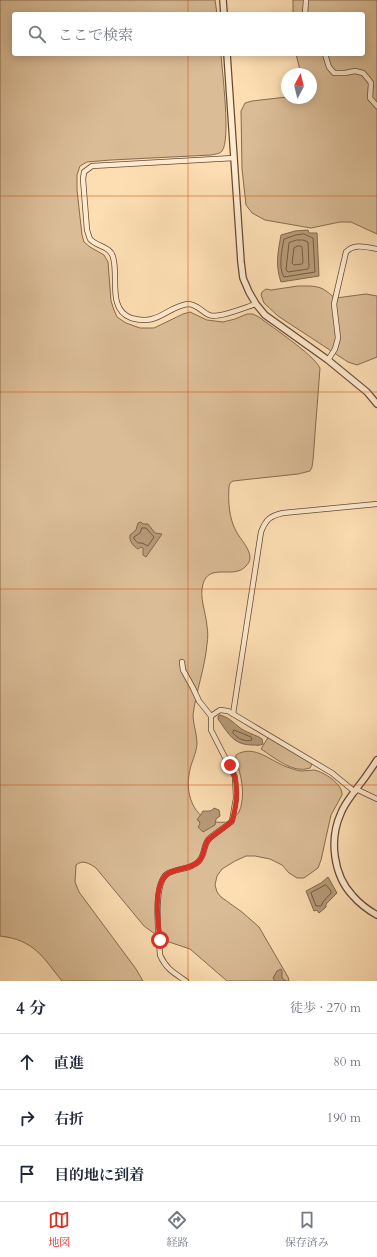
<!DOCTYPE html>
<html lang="ja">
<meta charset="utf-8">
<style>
body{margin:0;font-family:Cardo,"Noto Serif JP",serif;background:#f2f2f3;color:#1f2937}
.compass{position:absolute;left:281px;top:68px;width:36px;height:36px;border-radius:50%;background:#fff;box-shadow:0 2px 10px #0003;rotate:7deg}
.stop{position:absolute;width:12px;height:12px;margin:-9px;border:3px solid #d93025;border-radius:50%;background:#fff}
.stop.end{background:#d93025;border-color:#fff;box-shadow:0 1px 4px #0008}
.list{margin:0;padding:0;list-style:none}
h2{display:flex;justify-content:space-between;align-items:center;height:52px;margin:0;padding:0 16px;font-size:17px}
h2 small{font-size:13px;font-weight:400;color:#747a83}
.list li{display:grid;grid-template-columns:26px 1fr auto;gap:12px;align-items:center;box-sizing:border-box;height:56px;padding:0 16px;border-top:1px solid #e0e1e3}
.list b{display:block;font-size:15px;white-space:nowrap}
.list em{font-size:13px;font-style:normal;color:#747a83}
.icon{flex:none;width:22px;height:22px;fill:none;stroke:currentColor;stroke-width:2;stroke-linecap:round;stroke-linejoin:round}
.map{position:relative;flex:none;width:377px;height:981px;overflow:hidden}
.search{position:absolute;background:#fff;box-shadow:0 2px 10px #0003;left:12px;right:12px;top:12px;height:44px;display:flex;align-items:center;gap:10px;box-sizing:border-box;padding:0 14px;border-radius:4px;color:#747a83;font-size:15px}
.sheet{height:220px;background:#fff}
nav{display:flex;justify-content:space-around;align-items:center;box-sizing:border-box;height:56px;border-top:1px solid #e0e1e3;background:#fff;font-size:11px;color:#747a83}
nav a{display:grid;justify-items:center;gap:2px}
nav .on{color:#d93025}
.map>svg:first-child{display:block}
</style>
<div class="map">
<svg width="377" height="981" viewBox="0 0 377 981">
<rect width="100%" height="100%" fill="#fddeb3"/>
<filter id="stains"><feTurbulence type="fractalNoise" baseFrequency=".005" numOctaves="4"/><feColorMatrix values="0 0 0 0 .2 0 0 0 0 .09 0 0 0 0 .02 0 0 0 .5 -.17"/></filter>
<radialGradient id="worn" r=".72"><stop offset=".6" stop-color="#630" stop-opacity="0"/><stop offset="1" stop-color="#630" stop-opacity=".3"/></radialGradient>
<g fill="#dabc96" stroke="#866a50">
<path d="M0 0H215L217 14H14V54H221C222 71 231 140 222 151 220 154 215 154 211 155L111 160 87 162 80 166 77 175V190L82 235 84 242 90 247 104 255 108 262 111 301 114 310 117 317 126 323 140 328H154L183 314 190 312 207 320 223 322 235 319 247 314H253L259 317C273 328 313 354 320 368L313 460 312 467 310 471 298 474 233 481 230 483 229 487C228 502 229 518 236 531 240 539 250 548 250 558 250 561 248 564 246 566 234 580 209 562 203 584 199 598 206 612 207 626 208 632 208 638 207 644 205 668 196 691 193 715 193 724 197 734 197 743 197 753 190 764 189 775 186 792 192 814 210 821 216 823 224 822 231 822 233 818 237 815 239 812 244 801 243 785 240 774 239 767 235 762 236 755 255 743 272 763 290 768 293 769 298 771 302 771 306 771 310 770 314 770 324 772 343 784 342 795L331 815 321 860 318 868 304 878H297L289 873 282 865 270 859 255 856H246L235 861 222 869 217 876 215 885 217 892 221 897 242 912 259 927 288 977 289 981H227L190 949 169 942 155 934 144 926 96 868C90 864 83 859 76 865L75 882 79 892 136 969 143 981H62C42 956 34 940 0 936Z"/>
<polygon points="293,0 377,0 377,234 351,222 340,222 311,228 265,220 252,213 246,205 242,169 241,111 245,103 252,101 287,97 287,98 311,98 311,74 301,74 296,54 363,54 363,14 293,14"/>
<path d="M298 286C307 286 319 285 326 291 330 293 332 297 336 298L366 294 377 296V357L357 365 348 362 278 316 264 303 261 295 262 292 266 289 271 290Z"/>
<path d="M269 736 313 762 310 768C293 774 275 758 261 749Z"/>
</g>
<g fill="#b89b7a" stroke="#82674e">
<path d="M308 230 309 233H317L319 276 281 282C275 265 278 252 281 235L295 231Z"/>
<path d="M141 522 143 524H148L155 533 162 534 146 557 143 555V548L141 547 138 549C133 546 129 541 130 535L136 530 138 523Z"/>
<path d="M219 715C227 716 233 722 239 727 246 733 255 734 262 739L263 744C259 746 257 745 253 745 233 745 229 734 218 719V717Z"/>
<path d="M214 808 219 810 220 816 216 819 215 825 203 832 198 827 200 824 199 821 197 820 203 811C207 811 211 812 214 808Z"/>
<polygon points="328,877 337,893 326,904 326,907 319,913 317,910 314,911 306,891 321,883"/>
<polygon points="281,969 282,971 282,978 286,981 275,981 273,978 277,971"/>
</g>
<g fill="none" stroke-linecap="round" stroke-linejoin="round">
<g stroke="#745a42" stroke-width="1">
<path d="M304 234 313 238 315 272 284 277C278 267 282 250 284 239L296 235Z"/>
<polygon points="297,240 303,240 308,242 309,267 308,269 288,272 286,270 289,243"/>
<polygon points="298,246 301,246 302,247 303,262 302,264 294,265 292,263 294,248"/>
<polygon points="142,528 146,528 154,537 148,546 142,543 138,543 134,539 134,537 140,533"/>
<path d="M234 730 251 737 252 740C245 742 238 739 233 733Z"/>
<polygon points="326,885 331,891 331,893 323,902 321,906 316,906 311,893"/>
</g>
<g stroke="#644a35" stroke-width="6">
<g id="minor">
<polyline points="305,14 306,0"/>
<polyline points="325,54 329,67 334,73 345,73 355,71 363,73 369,80 371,83 370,98 377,106"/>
<path d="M234 158 92 166 84 172 83 179 87 230C88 233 89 237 90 239 97 247 110 246 113 257 119 276 107 309 131 318 138 320 145 321 152 319 164 316 175 305 188 304 197 304 202 312 209 315 218 319 246 307 256 304"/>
<path d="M328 360 335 349 338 338 334 304 346 252C354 243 366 247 377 249"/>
<path d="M182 662 183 670 193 688 199 701 211 716V730L235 777 236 798 232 821C226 827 213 834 208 840 203 847 205 856 198 862 190 870 176 868 167 874 152 885 159 937 160 955 166 969 174 973 186 981"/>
<path d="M233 714 261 532C266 519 270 516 283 513L377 504"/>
<polyline points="211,716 220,710 228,711 332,773 355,792"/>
<polyline points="356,789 377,799"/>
</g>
</g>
<g stroke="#644a35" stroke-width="8">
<g id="tertiary">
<polyline points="223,0 224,14"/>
<polyline points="227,54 241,262 243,278 249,292 256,304 265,315 328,360 367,392 377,404"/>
<path d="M377 760C370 771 362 782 354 792 349 799 344 805 341 813 329 839 333 875 353 896 360 904 368 910 377 915"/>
</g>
</g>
<use href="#minor" stroke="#feeace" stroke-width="4.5"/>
<use href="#tertiary" stroke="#feeace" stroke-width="5.5"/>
</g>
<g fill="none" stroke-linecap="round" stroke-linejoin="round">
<path stroke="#d93025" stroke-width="5" d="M160 940C158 923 152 882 169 873 178 868 190 869 198 862 205 856 203 847 208 840 213 835 226 827 232 821 236 808 238 791 235 778 234 773 231 769 230 765"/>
</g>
<path fill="none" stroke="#d6520c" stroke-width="1" stroke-opacity="0.55" d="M188 0V14M188 54V981M0 196H377M0 392H377M0 589H377M0 785H377"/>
<rect width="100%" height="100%" filter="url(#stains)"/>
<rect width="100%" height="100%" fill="url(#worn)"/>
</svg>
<svg class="compass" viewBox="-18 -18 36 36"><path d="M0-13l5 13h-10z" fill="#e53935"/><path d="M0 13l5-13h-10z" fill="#747a83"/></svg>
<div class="stop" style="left:160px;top:940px"></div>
<div class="stop end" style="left:230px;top:765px"></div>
<div class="search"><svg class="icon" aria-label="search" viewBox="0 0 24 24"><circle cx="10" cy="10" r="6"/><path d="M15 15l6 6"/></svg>ここで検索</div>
</div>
<section class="sheet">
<h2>4 分<small>徒歩 · 270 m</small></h2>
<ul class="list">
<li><svg class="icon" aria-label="ahead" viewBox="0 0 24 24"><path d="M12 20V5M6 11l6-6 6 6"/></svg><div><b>直進</b></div><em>80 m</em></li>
<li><svg class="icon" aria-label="right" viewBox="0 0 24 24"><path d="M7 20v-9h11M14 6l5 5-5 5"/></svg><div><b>右折</b></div><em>190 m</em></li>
<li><svg class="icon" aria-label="arrive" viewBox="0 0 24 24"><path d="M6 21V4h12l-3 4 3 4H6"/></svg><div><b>目的地に到着</b></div></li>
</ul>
</section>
<nav>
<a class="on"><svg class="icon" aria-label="map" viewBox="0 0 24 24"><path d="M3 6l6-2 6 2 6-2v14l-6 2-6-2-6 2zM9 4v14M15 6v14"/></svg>地図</a>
<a><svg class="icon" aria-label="directions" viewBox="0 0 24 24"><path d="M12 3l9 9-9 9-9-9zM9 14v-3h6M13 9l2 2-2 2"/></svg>経路</a>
<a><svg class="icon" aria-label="saved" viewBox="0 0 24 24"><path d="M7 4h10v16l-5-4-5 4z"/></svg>保存済み</a>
</nav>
